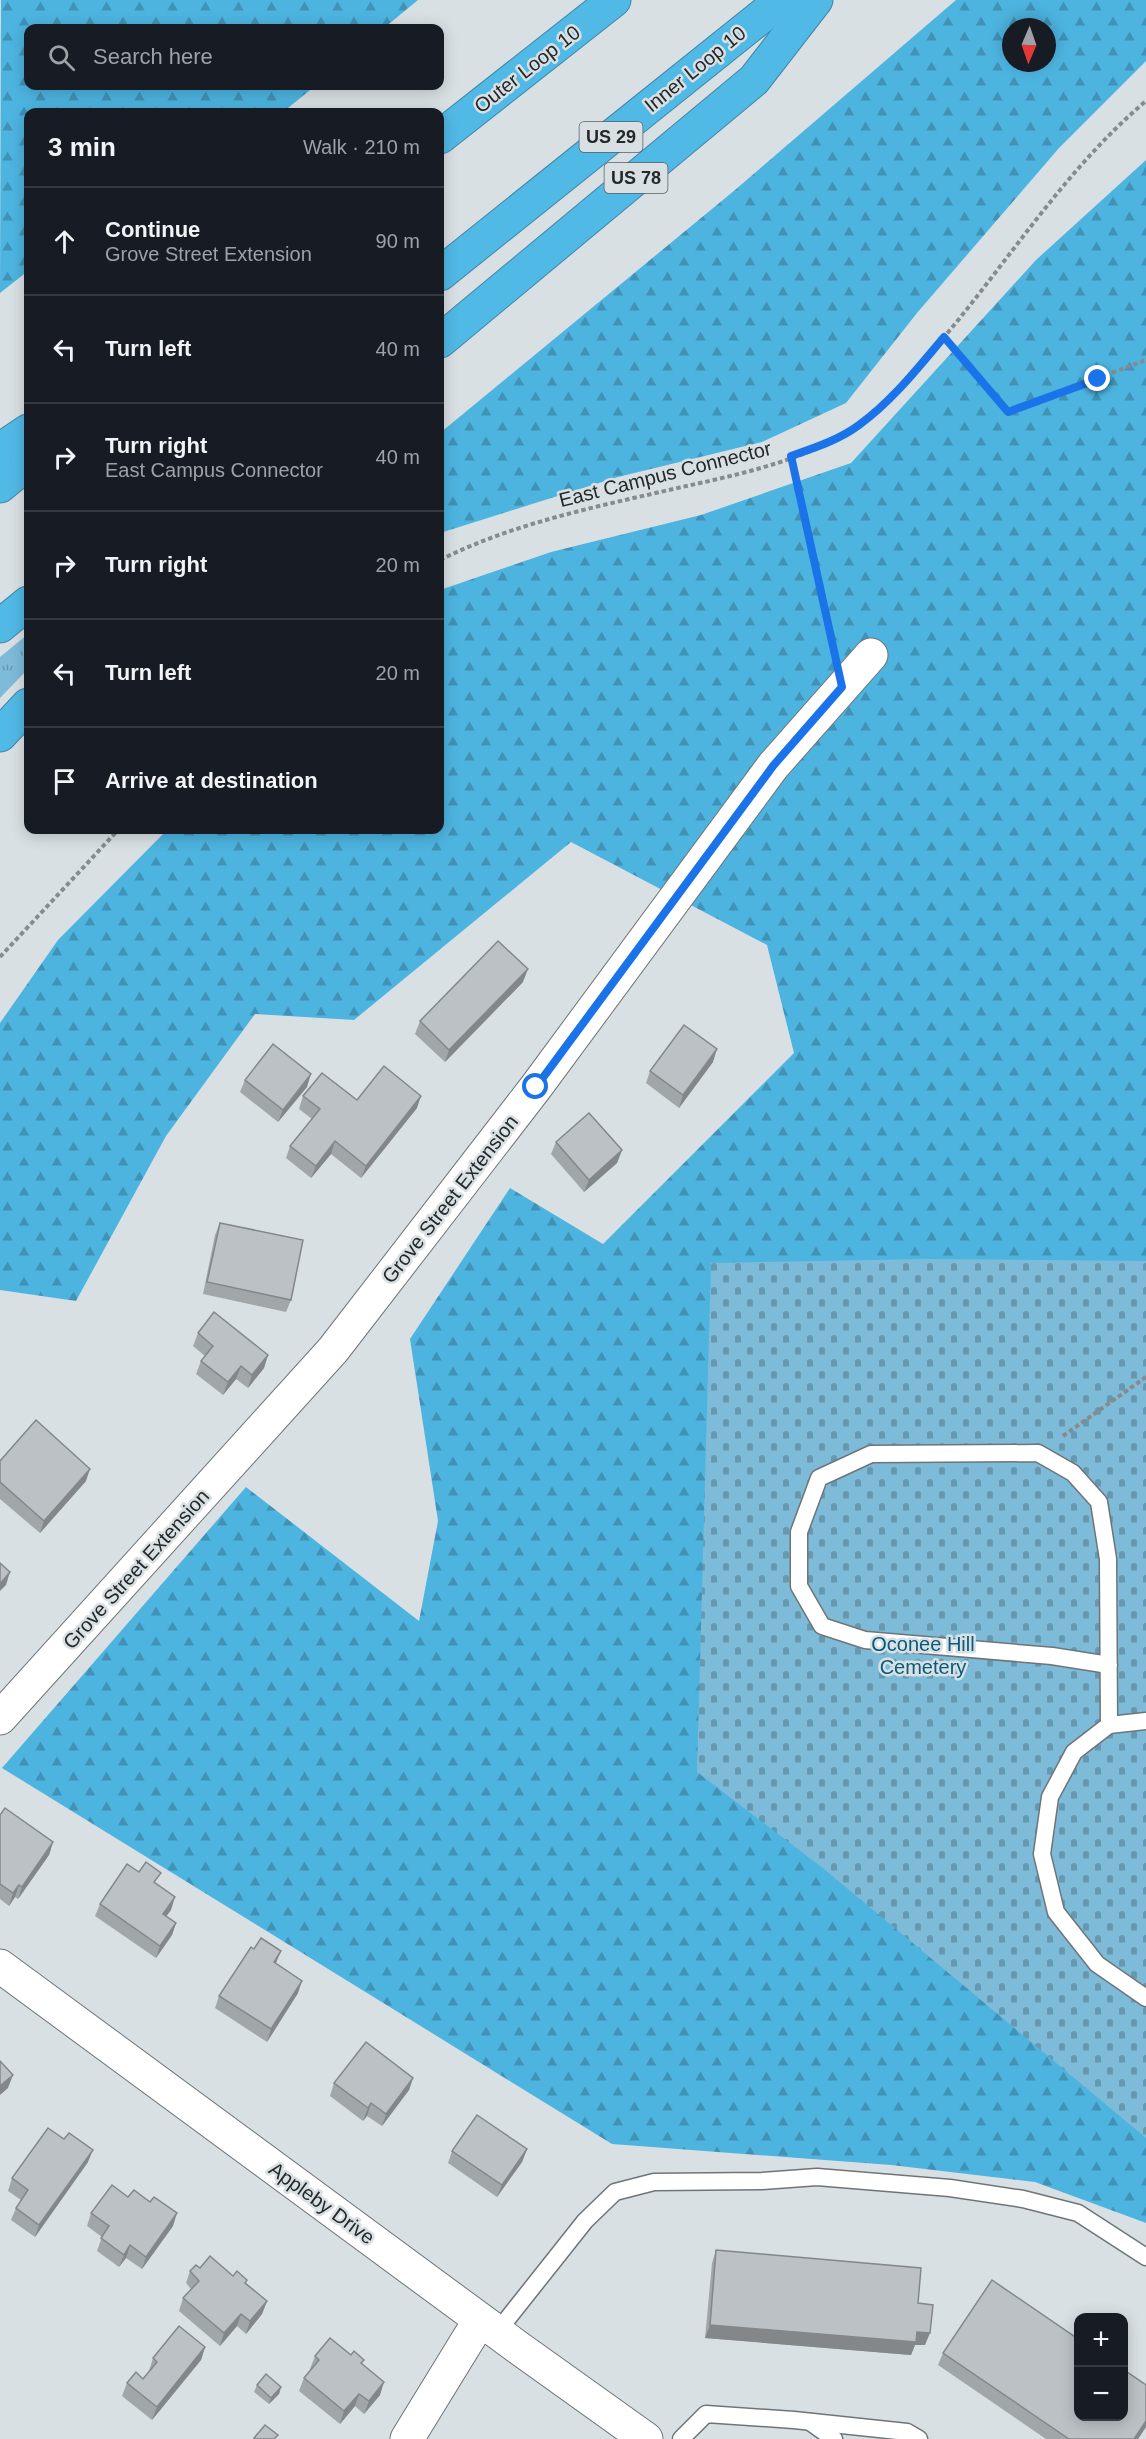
<!DOCTYPE html>
<meta charset="utf-8">
<style>
body{margin:0;font-family:Arial,sans-serif;background:#242831;color:#f1f3f6}
.controls{position:absolute;right:18px;bottom:18px;display:grid;overflow:hidden;border-radius:12px;box-shadow:0 3px 15px #0003}
.controls button{width:54px;height:54px;display:grid;place-items:center;padding:0;border:0;border-bottom:2px solid #363941;background:#171b24;color:#f1f3f6;font:30px sans-serif}
.compass{position:absolute;left:1002px;top:18px;width:54px;height:54px;border-radius:50%;background:#171b24;box-shadow:0 3px 15px #0003;rotate:182deg}
.stop{position:absolute;width:18px;height:18px;margin:-14px;border:4px solid #1a73e8;border-radius:50%;background:#fff}
.stop.end{background:#1a73e8;border-color:#fff;box-shadow:0 2px 6px #0008}
.list{margin:0;padding:0;list-style:none}
h2{display:flex;justify-content:space-between;align-items:center;height:78px;margin:0;padding:0 24px;font-size:26px}
h2 small{font-size:20px;font-weight:400;color:#9ea1a6}
.list li{display:grid;grid-template-columns:39px 1fr auto;gap:18px;align-items:center;box-sizing:border-box;height:108px;padding:0 24px;border-top:2px solid #363941}
.list b{display:block;font-size:22px;white-space:nowrap}
.list p{margin:0;font-size:20px;white-space:nowrap;color:#9ea1a6}
.list em{font-size:20px;font-style:normal;color:#9ea1a6}
.icon{flex:none;width:33px;height:33px;fill:none;stroke:currentColor;stroke-width:2;stroke-linecap:round;stroke-linejoin:round}
.map{position:relative;flex:none;width:1146px;height:2439px;overflow:hidden}
.search{position:absolute;background:#171b24;box-shadow:0 3px 15px #0003;left:24px;top:24px;width:420px;height:66px;display:flex;align-items:center;gap:15px;box-sizing:border-box;padding:0 21px;border-radius:12px;color:#9ea1a6;font-size:22px}
.panel{position:absolute;background:#171b24;box-shadow:0 3px 15px #0003;left:24px;top:108px;width:420px;height:726px;border-radius:12px}
.map>svg:first-child{display:block}
</style>
<div class="map">
<svg width="1146" height="2439" viewBox="0 0 1146 2439">
<defs>
<pattern id="grass-tufts" width="24" height="20" patternUnits="userSpaceOnUse" patternTransform="scale(1.5)"><rect width="24" height="20" fill="#7dbbd9"/><path d="M3 7l-1-3M5 7V3M7 7l1-3M15 17l-1-3M17 17v-4M19 17l1-3" fill="none" stroke="#6698b0"/></pattern>
<pattern id="forest-firs" width="22" height="20" patternUnits="userSpaceOnUse" patternTransform="scale(1.5)"><rect width="22" height="20" fill="#4db4e0"/><path d="M5 1l3.5 6h-7zM16 11l3.5 6h-7z" fill="#4092b6"/></pattern>
<pattern id="cemetery-stones" width="16" height="16" patternUnits="userSpaceOnUse" patternTransform="scale(1.5)"><rect width="16" height="16" fill="#7dbbd9"/><path d="M2 7V4a2 2 0 0 1 4 0v3zM10 15v-3a2 2 0 0 1 4 0v3z" fill="#6698b0"/></pattern>
</defs>
<rect width="100%" height="100%" fill="#d9e0e4"/>
<polygon fill="url(#grass-tufts)" points="28,634 28,669 0,698 0,657"/>
<g fill="url(#forest-firs)" fill-rule="evenodd">
<polygon points="1,0 418,0 384,28 28,28 28,86 315,86 283,112 28,112 28,271 0,293"/>
<path d="M956 0H1146V61L1059 148 917 313 846 403 762 442 618 477 440 533V433L735 190ZM1011 27H1047V63H1011Z"/>
<polygon points="1146,160 1146,2223 1035,2182 891,2165 612,2144 2,1768 246,1487 419,1621 438,1521 410,1339 510,1188 603,1244 794,1053 767,945 571,842 354,1020 255,1014 166,1136 76,1301 0,1290 0,1023 58,940 167,830 440,830 440,590 551,552 701,515 851,463 1036,260"/>
</g>
<polygon fill="url(#cemetery-stones)" points="928,1259 1146,1261 1146,2138 824,1869 697,1772 711,1263"/>
<g fill="none" stroke-linecap="round" stroke-linejoin="round">
<g stroke="#6e7578" stroke-width="19">
<g id="lane">
<polyline points="1146,1721 1109,1725 1074,1752 1050,1797 1042,1854 1056,1912 1097,1964 1146,1998"/>
<polyline points="1109,1725 1108,1559 1099,1502 1073,1473 1038,1453 871,1454 819,1478 799,1532 799,1586 822,1626 865,1640 1052,1656 1109,1665"/>
<polyline points="497,2332 585,2221 615,2192 654,2182 762,2181 817,2177 950,2188 1023,2199 1078,2213 1146,2257"/>
<polyline points="810,2422 834,2439"/>
<polyline points="681,2439 706,2414 794,2420 907,2432 919,2439"/>
</g>
</g>
<g stroke="#6e7578" stroke-width="35">
<g id="street">
<polyline points="0,1718 333,1350 536,1087 773,766 871,655"/>
<polyline points="0,1966 516,2346 646,2439"/>
<polyline points="407,2439 480,2320"/>
</g>
</g>
<g stroke="#4286a4" stroke-width="35">
<g id="highway">
<polyline points="440,137 614,0"/>
<polyline points="440,274 782,0"/>
<polyline points="440,341 754,80 816,0"/>
<polyline points="0,450 28,431"/>
<polyline points="0,486 28,463"/>
<polyline points="0,626 28,603"/>
<polyline points="0,735 28,705"/>
</g>
</g>
<g stroke="#868b8d" stroke-width="4" stroke-dasharray="4.5 3" stroke-linecap="butt">
<polyline points="944,337 1008,412 1146,360"/>
<polyline points="791,457 833,645"/>
<path d="M440 560C516 522 600 506 682 487 741 474 807 460 858 426 888 407 911 376 934 349 1005 267 1063 171 1146 101"/>
<polyline points="0,957 118,830"/>
<polyline points="1063,1436 1146,1377"/>
</g>
<use href="#lane" stroke="#fff" stroke-width="16"/>
<use href="#street" stroke="#fff" stroke-width="33"/>
<use href="#highway" stroke="#51b9e6" stroke-width="33"/>
</g>
<g fill="#a1a6a9">
<polygon points="523,982 445,1062 415,1034 420,1021"/>
<polygon points="713,1062 679,1108 646,1083 650,1071"/>
<polygon points="245,1080 307,1087 278,1122 240,1092"/>
<polygon points="303,1096 357,1100 417,1108 361,1178 331,1154 311,1178 286,1158 290,1146 312,1119 299,1109"/>
<polygon points="556,1142 622,1150 617,1163 584,1192 551,1154"/>
<polygon points="220,1223 291,1300 286,1312 203,1294 215,1235"/>
<polygon points="198,1333 268,1355 264,1368 248,1388 236,1379 223,1395 196,1374 201,1361 205,1356 193,1346"/>
<polygon points="0,1461 86,1481 40,1533 0,1499"/>
<polygon points="0,1815 53,1842 49,1855 18,1899 15,1897 9,1906 0,1899"/>
<polygon points="157,1884 171,1910 166,1916 176,1923 172,1935 156,1958 95,1916 100,1904"/>
<polygon points="276,1964 298,1993 267,2042 215,2008 219,1996"/>
<polygon points="413,2078 409,2090 382,2126 367,2116 363,2121 330,2096 334,2083"/>
<polygon points="527,2149 522,2162 497,2197 448,2163 452,2151"/>
<polygon points="88,2162 35,2237 11,2220 16,2208 21,2200 8,2191 12,2178"/>
<polygon points="91,2213 173,2226 142,2269 126,2258 119,2267 97,2251 102,2237 87,2226"/>
<polygon points="716,2250 918,2303 925,2345 915,2345 911,2355 705,2338 712,2263"/>
<polygon points="200,2268 233,2276 246,2283 267,2301 262,2314 246,2334 237,2326 220,2346 179,2311 183,2298 191,2289 186,2283 190,2271"/>
<polygon points="205,2347 201,2360 152,2420 122,2396 127,2383 143,2379 149,2371 153,2358"/>
<polygon points="943,2353 1146,2385 1146,2427 1138,2439 1046,2439 938,2365"/>
<polygon points="315,2356 363,2364 380,2395 364,2414 355,2406 340,2424 299,2391 304,2378 311,2369 310,2369"/>
<polygon points="257,2385 281,2387 279,2394 269,2404 254,2392"/>
</g>
<g fill="#83878a">
<polygon points="528,969 523,982 445,1062 449,1050"/>
<polygon points="717,1049 713,1062 679,1108 683,1095"/>
<polygon points="311,1074 307,1087 278,1122 283,1110"/>
<polygon points="421,1096 417,1108 361,1178 366,1166"/>
<polygon points="335,1141 331,1154 311,1178 316,1166"/>
<polygon points="622,1150 617,1163 584,1192 589,1180"/>
<polygon points="268,1355 264,1368 248,1388 252,1375"/>
<polygon points="241,1366 236,1379 223,1395 228,1382"/>
<polygon points="90,1469 86,1481 40,1533 44,1521"/>
<polygon points="10,1572 6,1585 0,1591 0,1584"/>
<polygon points="53,1842 49,1855 18,1899 22,1887"/>
<polygon points="19,1885 15,1897 9,1906 13,1893"/>
<polygon points="175,1897 171,1910 159,1926 163,1914"/>
<polygon points="176,1923 172,1935 156,1958 160,1946"/>
<polygon points="281,1951 276,1963 274,1962"/>
<polygon points="302,1981 298,1993 267,2042 271,2029"/>
<polygon points="13,2075 8,2088 0,2095 0,2086"/>
<polygon points="413,2078 409,2090 382,2126 386,2114"/>
<polygon points="371,2103 367,2116 363,2121 368,2108"/>
<polygon points="527,2149 522,2162 497,2197 502,2185"/>
<polygon points="93,2150 88,2162 35,2237 39,2225"/>
<polygon points="177,2213 173,2226 142,2269 146,2257"/>
<polygon points="130,2245 126,2258 119,2267 124,2255"/>
<polygon points="267,2301 262,2314 246,2334 250,2321"/>
<polygon points="241,2314 237,2326 220,2346 224,2333"/>
<polygon points="710,2325 917,2332 930,2333 925,2345 915,2345 911,2355 705,2338"/>
<polygon points="205,2347 201,2360 152,2420 157,2407"/>
<polygon points="384,2382 380,2395 364,2414 369,2401"/>
<polygon points="281,2387 279,2394 269,2404 271,2398"/>
<polygon points="359,2394 355,2406 340,2424 344,2411"/>
<polygon points="1146,2421 1146,2427 1138,2439 1134,2439"/>
</g>
<g fill="#bbc1c5" stroke="#83878a" stroke-width="1.5">
<polygon points="498,941 528,969 449,1050 420,1021"/>
<polygon points="684,1025 717,1049 683,1095 650,1071"/>
<polygon points="273,1044 311,1074 283,1110 245,1080"/>
<polygon points="384,1066 421,1096 366,1166 335,1141 316,1166 290,1146 320,1109 303,1096 322,1073 357,1100"/>
<polygon points="589,1113 622,1150 589,1180 556,1142"/>
<polygon points="220,1223 303,1240 291,1300 207,1282"/>
<polygon points="214,1312 268,1355 252,1375 241,1366 228,1382 201,1361 213,1346 198,1333"/>
<polygon points="36,1420 90,1469 44,1521 0,1482 0,1461"/>
<polygon points="0,1563 10,1572 0,1584"/>
<polygon points="5,1808 53,1842 22,1887 19,1885 13,1893 0,1884 0,1815"/>
<polygon points="146,1862 161,1873 154,1882 175,1897 163,1914 176,1923 160,1946 100,1904 127,1864 139,1872"/>
<polygon points="261,1938 281,1951 274,1962 302,1981 271,2029 219,1996 251,1947 254,1949"/>
<polygon points="366,2042 413,2078 386,2114 371,2103 368,2108 334,2083"/>
<polygon points="0,2061 13,2075 0,2086"/>
<polygon points="477,2115 527,2149 502,2185 452,2151"/>
<polygon points="48,2128 64,2139 69,2133 93,2150 39,2225 16,2208 28,2190 12,2178"/>
<polygon points="112,2185 128,2197 134,2190 150,2202 154,2197 177,2213 146,2257 130,2245 124,2255 101,2238 109,2226 91,2213"/>
<polygon points="716,2250 921,2268 918,2303 933,2305 930,2333 917,2332 916,2342 710,2325"/>
<polygon points="210,2256 233,2276 237,2271 247,2280 245,2283 267,2301 250,2321 241,2314 224,2333 183,2298 199,2281 190,2271 196,2265 200,2268"/>
<polygon points="992,2280 1078,2339 1078,2416 1124,2416 1124,2370 1146,2385 1146,2421 1134,2439 1069,2439 943,2353"/>
<polygon points="179,2326 205,2347 157,2407 127,2383 136,2372 143,2379 157,2362 153,2358"/>
<polygon points="330,2338 351,2355 354,2351 364,2360 361,2363 384,2382 369,2401 359,2394 344,2411 304,2378 319,2360 315,2356"/>
<polygon points="266,2374 281,2387 271,2398 257,2385"/>
<polygon points="265,2425 278,2435 274,2439 256,2439 254,2438"/>
</g>
<g fill="none" stroke-linecap="round" stroke-linejoin="round">
<path stroke="#1a73e8" stroke-width="8" d="M536 1087 773 766 842 687 791 456C814 448 839 440 859 425 892 401 918 368 944 337L1008 412 1098 379"/>
</g>
<g text-anchor="middle" dominant-baseline="central" stroke-width="5" stroke-linejoin="round" paint-order="stroke">
<g fill="#d9e0e4" stroke="#5b5f61" stroke-width="1.5">
<rect x="579.5" y="122" width="63" height="30" rx="4.5"/>
<rect x="604.5" y="163" width="63" height="30" rx="4.5"/>
</g>
<g font-size="18" font-weight="bold" fill="#252829">
<text x="611" y="137">US 29</text>
<text x="636" y="178">US 78</text>
</g>
<g font-size="20" fill="#252829" stroke="#d9e0e4">
<text transform="translate(527 69) rotate(-38)">Outer Loop 10</text>
<text transform="translate(695 69) rotate(-39)">Inner Loop 10</text>
<text transform="translate(665 474) rotate(-14)">East Campus Connector</text>
<text transform="translate(450 1199) rotate(-52)">Grove Street Extension</text>
<text transform="translate(136 1569) rotate(-48)">Grove Street Extension</text>
<text transform="translate(322 2203) rotate(36)">Appleby Drive</text>
</g>
<g font-size="20" fill="#065c7a" stroke="#d9e0e4">
<text x="923" y="1644">Oconee Hill<tspan x="923" dy="23">Cemetery</tspan></text>
</g>
</g>
</svg>
<div class="controls">
<button>+</button>
<button>−</button>
</div>
<svg class="compass" viewBox="-18 -18 36 36"><path d="M0-13l5 13h-10z" fill="#e53935"/><path d="M0 13l5-13h-10z" fill="#9ea1a6"/></svg>
<div class="stop" style="left:536px;top:1087px"></div>
<div class="stop end" style="left:1098px;top:379px"></div>
<div class="search"><svg class="icon" aria-label="search" viewBox="0 0 24 24"><circle cx="10" cy="10" r="6"/><path d="M15 15l6 6"/></svg>Search here</div>
<section class="panel">
<h2>3 min<small>Walk · 210 m</small></h2>
<ul class="list">
<li><svg class="icon" aria-label="ahead" viewBox="0 0 24 24"><path d="M12 20V5M6 11l6-6 6 6"/></svg><div><b>Continue</b><p>Grove Street Extension</p></div><em>90 m</em></li>
<li><svg class="icon" aria-label="left" viewBox="0 0 24 24"><path d="M17 20v-9H6M10 6l-5 5 5 5"/></svg><div><b>Turn left</b></div><em>40 m</em></li>
<li><svg class="icon" aria-label="right" viewBox="0 0 24 24"><path d="M7 20v-9h11M14 6l5 5-5 5"/></svg><div><b>Turn right</b><p>East Campus Connector</p></div><em>40 m</em></li>
<li><svg class="icon" aria-label="right" viewBox="0 0 24 24"><path d="M7 20v-9h11M14 6l5 5-5 5"/></svg><div><b>Turn right</b></div><em>20 m</em></li>
<li><svg class="icon" aria-label="left" viewBox="0 0 24 24"><path d="M17 20v-9H6M10 6l-5 5 5 5"/></svg><div><b>Turn left</b></div><em>20 m</em></li>
<li><svg class="icon" aria-label="arrive" viewBox="0 0 24 24"><path d="M6 21V4h12l-3 4 3 4H6"/></svg><div><b>Arrive at destination</b></div></li>
</ul>
</section>
</div>
